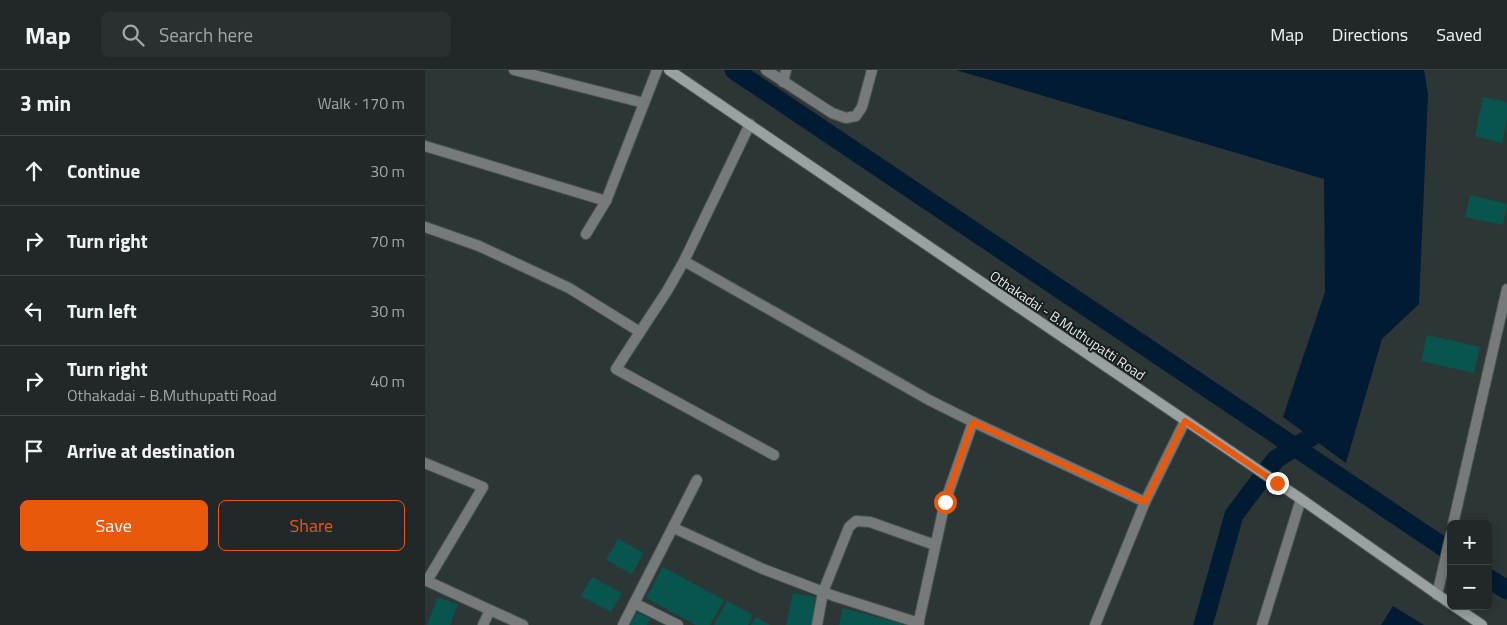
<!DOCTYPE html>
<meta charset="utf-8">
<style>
body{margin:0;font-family:"Titillium Web",sans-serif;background:#2a3031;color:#f1f3f6}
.controls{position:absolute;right:15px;bottom:15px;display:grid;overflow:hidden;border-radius:8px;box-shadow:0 2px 12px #0003}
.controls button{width:45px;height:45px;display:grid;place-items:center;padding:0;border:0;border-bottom:1px solid #3f4446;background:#222829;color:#f1f3f6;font:25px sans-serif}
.stop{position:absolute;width:15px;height:15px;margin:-11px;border:4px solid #ea580c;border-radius:50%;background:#fff}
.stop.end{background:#ea580c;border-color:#fff;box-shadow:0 1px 5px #0008}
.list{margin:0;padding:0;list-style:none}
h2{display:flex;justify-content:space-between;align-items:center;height:65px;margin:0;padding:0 20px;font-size:21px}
h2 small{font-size:16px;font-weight:400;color:#a2a6a8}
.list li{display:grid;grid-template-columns:32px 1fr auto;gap:15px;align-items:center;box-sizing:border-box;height:70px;padding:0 20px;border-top:1px solid #3f4446}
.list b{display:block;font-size:19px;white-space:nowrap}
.list p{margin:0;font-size:16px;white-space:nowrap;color:#a2a6a8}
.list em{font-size:16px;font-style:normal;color:#a2a6a8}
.actions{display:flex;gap:10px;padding:15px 20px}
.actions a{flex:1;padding:11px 0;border:1px solid #ea580c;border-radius:8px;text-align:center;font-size:18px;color:#ea580c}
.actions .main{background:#ea580c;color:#fff}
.icon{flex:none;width:28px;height:28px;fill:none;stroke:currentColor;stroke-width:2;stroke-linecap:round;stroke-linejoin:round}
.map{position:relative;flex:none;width:1082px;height:555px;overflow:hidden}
header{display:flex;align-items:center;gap:30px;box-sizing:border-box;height:70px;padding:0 25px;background:#222829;border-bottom:1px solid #3f4446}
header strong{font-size:24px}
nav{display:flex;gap:28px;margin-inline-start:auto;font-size:18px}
.search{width:350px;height:45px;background:#2a3031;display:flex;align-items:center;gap:12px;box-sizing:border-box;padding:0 18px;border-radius:8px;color:#a2a6a8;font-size:19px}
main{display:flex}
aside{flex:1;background:#222829}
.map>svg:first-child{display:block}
</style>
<header>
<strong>Map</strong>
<div class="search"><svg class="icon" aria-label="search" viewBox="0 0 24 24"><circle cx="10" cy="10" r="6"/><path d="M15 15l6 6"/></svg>Search here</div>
<nav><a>Map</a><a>Directions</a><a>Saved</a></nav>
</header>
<main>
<aside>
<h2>3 min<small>Walk · 170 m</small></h2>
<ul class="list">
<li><svg class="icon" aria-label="ahead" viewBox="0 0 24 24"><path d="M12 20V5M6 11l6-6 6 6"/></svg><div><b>Continue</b></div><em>30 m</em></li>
<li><svg class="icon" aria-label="right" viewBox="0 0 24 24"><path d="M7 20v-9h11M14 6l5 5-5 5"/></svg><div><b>Turn right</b></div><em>70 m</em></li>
<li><svg class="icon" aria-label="left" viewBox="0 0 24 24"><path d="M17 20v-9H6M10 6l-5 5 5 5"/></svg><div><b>Turn left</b></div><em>30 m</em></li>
<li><svg class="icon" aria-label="right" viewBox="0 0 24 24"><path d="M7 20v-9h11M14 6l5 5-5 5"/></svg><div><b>Turn right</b><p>Othakadai - B.Muthupatti Road</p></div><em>40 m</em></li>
<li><svg class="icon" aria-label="arrive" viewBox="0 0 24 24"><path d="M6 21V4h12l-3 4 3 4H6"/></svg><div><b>Arrive at destination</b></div></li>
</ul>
<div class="actions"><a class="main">Save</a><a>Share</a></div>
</aside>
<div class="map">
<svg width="1082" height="555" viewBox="0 0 1082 555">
<rect width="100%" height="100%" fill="#2d3637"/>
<g fill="#001b32">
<polygon points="531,0 999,0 1003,24 994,234 957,269 921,393 858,347 900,222 899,109"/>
<polygon points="968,536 999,555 956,555"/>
</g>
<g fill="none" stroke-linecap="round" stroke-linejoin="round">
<g stroke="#001b32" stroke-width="19">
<polyline points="309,0 1026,482"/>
<polyline points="1063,508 1082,520"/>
<polyline points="778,555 809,445 851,389 886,367 894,345"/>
</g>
</g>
<g fill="#07554d">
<polygon points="1058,27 1082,32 1082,50 1077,73 1050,66"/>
<polygon points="1045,125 1082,134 1078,155 1040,147"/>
<polygon points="1002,265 1055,277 1049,303 996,291"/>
<polygon points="193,469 219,483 207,504 181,490"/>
<polygon points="238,497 299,530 285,555 271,555 221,528"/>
<polygon points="167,507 197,523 186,542 156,526"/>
<polygon points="368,523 394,528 388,555 361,555"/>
<polygon points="13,527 33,535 25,555 2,555"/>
<polygon points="302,531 328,545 323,555 289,555"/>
<polygon points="418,538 477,554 477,555 414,555"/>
<polygon points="212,542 225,549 222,555 205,555"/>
<polygon points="331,547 345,555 326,555"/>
</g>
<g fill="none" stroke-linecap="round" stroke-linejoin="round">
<g stroke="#4b5354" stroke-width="12">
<g id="minor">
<polyline points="89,0 219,33"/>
<polyline points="341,0 407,43 421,48 431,46 437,37 447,0"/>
<polyline points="358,12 361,0"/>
<polyline points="0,76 181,131"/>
<polyline points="0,157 54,176 144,218 215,262 242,221 259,191 325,54"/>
<polyline points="161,164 181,131 232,0"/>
<polyline points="259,191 504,330 548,352 720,432 760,351"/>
<polyline points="215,262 191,299 349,385"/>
<polyline points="0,393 58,417 2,511"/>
<polyline points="1028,454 1082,219"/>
<polyline points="249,458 338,499 409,526 494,553"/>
<polyline points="0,510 65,540 58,555"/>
<polyline points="1012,525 1026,464"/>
<polyline points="209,533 253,555"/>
<polyline points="65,540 98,555"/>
<polyline points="198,555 272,410"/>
<polyline points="392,555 398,522 424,457 431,451 445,452 510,475"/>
<polyline points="493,555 520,432 548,352"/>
<polyline points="670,555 720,432"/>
<polyline points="837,555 876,429"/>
</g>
</g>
<g stroke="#4b5354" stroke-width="12">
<g id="secondary">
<polyline points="244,0 876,429 1026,534"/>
<polyline points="1029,536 1057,555"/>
</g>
</g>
<use href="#minor" stroke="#767a7b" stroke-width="10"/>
<use href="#secondary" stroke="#9aa1a3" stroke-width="10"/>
</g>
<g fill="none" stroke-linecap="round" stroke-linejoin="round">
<polyline stroke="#ea580c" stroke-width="6" points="520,432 548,352 720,432 760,351 852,413"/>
</g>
<g text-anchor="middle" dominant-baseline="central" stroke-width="4" stroke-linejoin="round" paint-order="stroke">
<g font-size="14" fill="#e8edee" stroke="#181c1d">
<text transform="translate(643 255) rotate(34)">Othakadai - B.Muthupatti Road</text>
</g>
</g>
</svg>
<div class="controls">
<button>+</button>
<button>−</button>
</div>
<div class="stop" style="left:520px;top:432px"></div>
<div class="stop end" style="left:852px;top:413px"></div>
</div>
</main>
